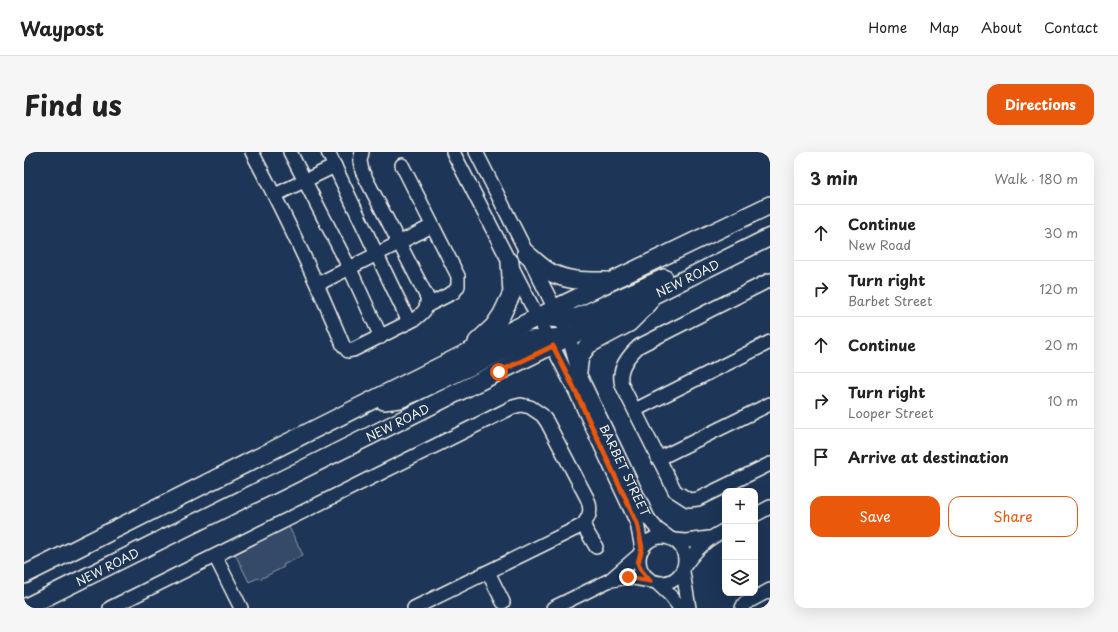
<!DOCTYPE html>
<meta charset="utf-8">
<style>
body{margin:0;font-family:"Playpen Sans",sans-serif;background:#f6f6f6;color:#222}
.controls{position:absolute;right:12px;bottom:12px;display:grid;overflow:hidden;border-radius:8px;box-shadow:0 4px 16px #0002}
.controls button{width:36px;height:36px;display:grid;place-items:center;padding:0;border:0;border-bottom:1px solid #e0e0e0;background:#fff;color:#222;font:20px sans-serif}
.stop{position:absolute;width:12px;height:12px;margin:-9px;border:3px solid #ea580c;border-radius:50%;background:#fff}
.stop.end{background:#ea580c;border-color:#fff;box-shadow:0 1px 4px #0008}
.list{margin:0;padding:0;list-style:none}
h2{display:flex;justify-content:space-between;align-items:center;height:52px;margin:0;padding:0 16px;font-size:17px}
h2 small{font-size:13px;font-weight:400;color:#767676}
.list li{display:grid;grid-template-columns:26px 1fr auto;gap:12px;align-items:center;box-sizing:border-box;height:56px;padding:0 16px;border-top:1px solid #e0e0e0}
.list b{display:block;font-size:15px;white-space:nowrap}
.list p{margin:0;font-size:13px;white-space:nowrap;color:#767676}
.list em{font-size:13px;font-style:normal;color:#767676}
.actions{display:flex;gap:8px;padding:12px 16px}
.actions a{flex:1;padding:9px 0;border:1px solid #ea580c;border-radius:12px;text-align:center;font-size:14px;color:#ea580c}
.actions .main{background:#ea580c;color:#fff}
.icon{flex:none;width:22px;height:22px;fill:none;stroke:currentColor;stroke-width:2;stroke-linecap:round;stroke-linejoin:round}
.map{position:relative;flex:none;width:746px;height:456px;overflow:hidden;border-radius:12px}
header{display:flex;align-items:center;gap:24px;box-sizing:border-box;height:56px;padding:0 20px;background:#fff;border-bottom:1px solid #e0e0e0}
header strong{font-size:19px}
nav{display:flex;gap:22px;margin-inline-start:auto;font-size:14px}
.intro{display:flex;align-items:center;justify-content:space-between;box-sizing:border-box;height:96px;padding:0 24px}
h1{margin:0;font-size:28px}
.button{padding:10px 18px;border-radius:12px;background:#ea580c;color:#fff;font-size:14px;font-weight:700}
main{display:flex;gap:24px;padding:0 24px}
aside{flex:1;background:#fff;border-radius:12px;box-shadow:0 4px 16px #0002}
.map>svg:first-child{display:block}
</style>
<header>
<strong>Waypost</strong>
<nav><a>Home</a><a>Map</a><a>About</a><a>Contact</a></nav>
</header>
<div class="intro"><h1>Find us</h1><a class="button">Directions</a></div>
<main>
<div class="map">
<svg width="746" height="456" viewBox="0 0 746 456">
<rect width="100%" height="100%" fill="#1d3557"/>
<filter id="ink" filterUnits="userSpaceOnUse"><feTurbulence type="fractalNoise" baseFrequency=".025" numOctaves="2"/><feDisplacementMap in="SourceGraphic" scale="8" xChannelSelector="R" yChannelSelector="G"/><feConvolveMatrix kernelMatrix="1 2 1 2 8 2 1 2 1" color-interpolation-filters="sRGB"/></filter>
<g filter="url(#ink)">
<polygon fill="#354a67" stroke="#949ea8" points="265,375 279,403 259,413 260,415 236,427 234,426 225,430 211,402"/>
<g fill="none" stroke-linecap="round" stroke-linejoin="round">
<g stroke="#f4f1e8" stroke-width="16">
<g id="minor">
<path d="M228 0C261 63 292 127 319 193L324 199 329 198 391 167C400 160 404 157 403 145L338 19 336 9 338 0"/>
<polyline points="266,0 326,117 357,185"/>
<polyline points="304,0 385,170"/>
<polyline points="429,0 552,240 562,262 613,371 618,397"/>
<path id="s1" d="M452 0 545 185 554 219 624 366 633 377 643 384"/>
<polyline points="378,13 434,124 434,134 430,140 404,153"/>
<polyline points="251,43 311,14"/>
<path d="M746 128 615 194C604 204 593 218 598 233L651 339 665 348 674 347 746 312"/>
<polyline points="294,132 408,74"/>
<polyline points="611,258 746,190"/>
<polyline points="634,307 746,252"/>
<polyline points="731,363 746,355"/>
<polyline points="559,373 572,395"/>
<circle cx="638" cy="408" r="23"/>
<polyline points="650,388 662,389 685,386"/>
<polyline points="191,404 217,456"/>
<path d="M661 413C674 395 682 388 701 378"/>
<polyline points="464,420 479,450"/>
<polyline points="659,420 665,456"/>
<polyline points="588,428 604,425 627,429"/>
<polyline points="633,431 647,444 656,456"/>
<path d="M86 456 489 255 497 253 506 255 518 263 523 270 563 346C568 357 566 364 559 373L390 456"/>
<polyline points="529,456 586,428 615,403"/>
<polyline points="718,456 720,452 746,438"/>
</g>
</g>
<g stroke="#f4f1e8" stroke-width="20">
<g id="major">
<path d="M502 101C509 107 516 114 524 119 543 130 563 129 583 129"/>
<polyline points="515,165 536,167 554,165 640,126"/>
<polyline points="453,190 470,174 478,162 488,141 486,110"/>
<polyline points="554,219 556,204 564,193 605,171 625,151"/>
<polyline points="360,249 376,247 390,241 477,200 505,188 538,185"/>
<polyline points="0,423 540,152 746,53"/>
<path id="s2" d="M0 456 746 85"/>
</g>
</g>
<use href="#minor" stroke="#1d3557" stroke-width="13"/>
<use href="#major" stroke="#1d3557" stroke-width="17"/>
</g>
</g>
<g fill="none" stroke-linecap="round" stroke-linejoin="round" filter="url(#ink)">
<polyline stroke="#ea580c" stroke-width="5" points="475,220 529,194 552,240 562,262 613,371 618,396 614,411 617,418 626,429 604,425"/>
</g>
<g text-anchor="middle" dominant-baseline="central" stroke-width="3" stroke-linejoin="round" paint-order="stroke">
<g font-size="12" fill="#f4f1e8" stroke="#1d3557">
<text stroke="none"><textPath href="#s2" startOffset="741">NEW ROAD</textPath></text>
<text stroke="none"><textPath href="#s2" startOffset="417">NEW ROAD</textPath></text>
<text stroke="none"><textPath href="#s1" startOffset="352">BARBET STREET</textPath></text>
<text stroke="none"><textPath href="#s2" startOffset="93">NEW ROAD</textPath></text>
</g>
</g>
</svg>
<div class="controls">
<button>+</button>
<button>−</button>
<button><svg class="icon" aria-label="layers" viewBox="0 0 24 24"><path d="M12 4l9 5-9 5-9-5zM3 14l9 5 9-5"/></svg></button>
</div>
<div class="stop" style="left:475px;top:220px"></div>
<div class="stop end" style="left:604px;top:425px"></div>
</div>
<aside>
<h2>3 min<small>Walk · 180 m</small></h2>
<ul class="list">
<li><svg class="icon" aria-label="ahead" viewBox="0 0 24 24"><path d="M12 20V5M6 11l6-6 6 6"/></svg><div><b>Continue</b><p>New Road</p></div><em>30 m</em></li>
<li><svg class="icon" aria-label="right" viewBox="0 0 24 24"><path d="M7 20v-9h11M14 6l5 5-5 5"/></svg><div><b>Turn right</b><p>Barbet Street</p></div><em>120 m</em></li>
<li><svg class="icon" aria-label="ahead" viewBox="0 0 24 24"><path d="M12 20V5M6 11l6-6 6 6"/></svg><div><b>Continue</b></div><em>20 m</em></li>
<li><svg class="icon" aria-label="right" viewBox="0 0 24 24"><path d="M7 20v-9h11M14 6l5 5-5 5"/></svg><div><b>Turn right</b><p>Looper Street</p></div><em>10 m</em></li>
<li><svg class="icon" aria-label="arrive" viewBox="0 0 24 24"><path d="M6 21V4h12l-3 4 3 4H6"/></svg><div><b>Arrive at destination</b></div></li>
</ul>
<div class="actions"><a class="main">Save</a><a>Share</a></div>
</aside>
</main>
